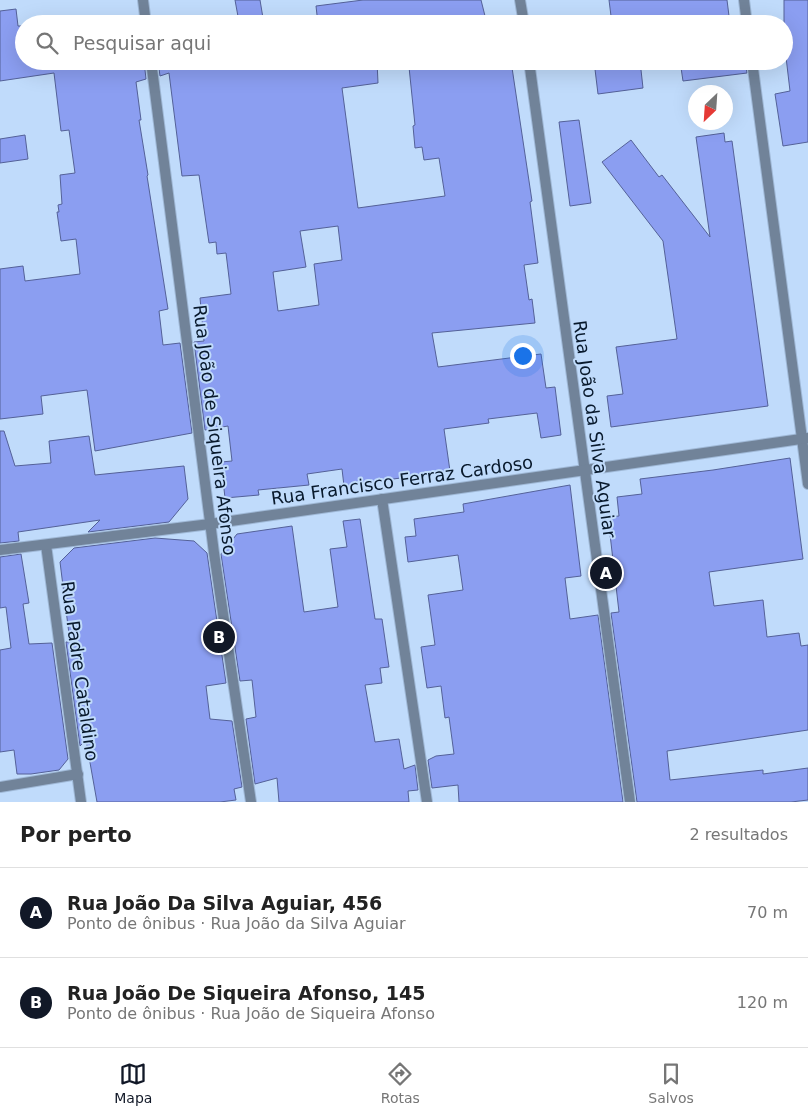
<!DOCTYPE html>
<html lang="pt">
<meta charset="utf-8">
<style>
body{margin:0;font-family:"DejaVu Sans",sans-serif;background:#f6f6f6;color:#222}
.compass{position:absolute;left:688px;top:85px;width:45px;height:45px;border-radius:50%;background:#fff;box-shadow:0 5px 20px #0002;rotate:205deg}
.you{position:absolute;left:522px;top:355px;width:18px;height:18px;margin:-12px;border:4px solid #fff;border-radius:50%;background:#1a73e8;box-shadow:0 0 0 8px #1a73e833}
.badge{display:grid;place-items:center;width:32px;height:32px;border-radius:50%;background:#111827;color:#fff;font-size:16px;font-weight:700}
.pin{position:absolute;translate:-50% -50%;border:2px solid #fff;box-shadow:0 1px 5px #0006}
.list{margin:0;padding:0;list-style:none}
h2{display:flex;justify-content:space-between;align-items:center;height:65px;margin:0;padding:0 20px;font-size:21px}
h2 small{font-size:16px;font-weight:400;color:#767676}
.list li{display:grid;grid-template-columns:32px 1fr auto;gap:15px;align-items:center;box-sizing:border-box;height:90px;padding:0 20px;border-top:1px solid #e0e0e0}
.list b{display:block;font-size:19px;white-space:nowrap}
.list p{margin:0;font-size:16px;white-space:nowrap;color:#767676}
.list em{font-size:16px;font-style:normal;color:#767676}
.icon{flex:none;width:28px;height:28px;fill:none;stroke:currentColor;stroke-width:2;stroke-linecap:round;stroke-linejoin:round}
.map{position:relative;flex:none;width:808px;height:802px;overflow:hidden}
.search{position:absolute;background:#fff;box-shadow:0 5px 20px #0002;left:15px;right:15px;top:15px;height:55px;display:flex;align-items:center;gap:12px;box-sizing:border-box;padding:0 18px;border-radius:28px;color:#767676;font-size:19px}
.sheet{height:245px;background:#fff}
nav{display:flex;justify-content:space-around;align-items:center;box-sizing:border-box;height:70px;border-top:1px solid #e0e0e0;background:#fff;font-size:14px;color:#767676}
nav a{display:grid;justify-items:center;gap:2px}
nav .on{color:#111827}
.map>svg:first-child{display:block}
</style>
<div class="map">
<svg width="808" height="802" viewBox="0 0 808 802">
<rect width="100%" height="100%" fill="#c0dbfb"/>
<g fill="#8b9ef1" stroke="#546198" fill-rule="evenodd">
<polygon points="235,0 260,0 263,18 239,22"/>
<polygon points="363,0 481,0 487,24 318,24 316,6"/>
<polygon points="609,0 727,0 730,24 612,24"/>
<polygon points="784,0 808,0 808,142 783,146 775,94 790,91 784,40"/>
<polygon points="16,9 18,26 24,26 24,61 144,61 146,79 136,82 141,120 139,120 148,175 147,176 168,309 159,311 163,345 180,343 192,433 95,451 87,390 41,396 43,414 0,419 0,269 23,266 25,281 80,274 76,239 61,241 57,212 59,212 58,205 62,204 60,175 75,173 69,130 61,131 54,73 0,81 0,11"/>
<path d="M158 61H377L378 83 342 88 358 208 445 196 439 158 424 160 422 147 415 148 413 126 415 125 409 67 430 64 429 61H511L532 201 530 202 538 263 524 265 529 300 532 299 535 323 432 333 438 367 541 354 546 388 555 387 561 435 541 438 537 413 488 419 489 423 444 429 450 471 344 486 342 469 307 474 309 485 258 490 259 495 225 498 221 462 232 461 228 426 205 430 194 342 204 341 200 298 231 294 226 253 217 254 216 242 209 243 199 175 182 176 169 73 160 76ZM338 226 342 260 314 264 319 305 278 311 273 272 306 267 300 231Z"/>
<polygon points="594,61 640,61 643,88 598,94"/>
<polygon points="680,61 745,61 747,73 683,81"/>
<polygon points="579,120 591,203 570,206 559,122"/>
<polygon points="724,133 725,142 732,141 768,406 611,427 607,396 623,394 616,347 677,339 663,241 602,162 631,140 659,177 662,175 710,237 696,137"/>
<polygon points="25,135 28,159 0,163 0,139"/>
<polygon points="0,431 4,431 15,466 51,463 49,441 89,436 95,475 184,466 188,499 169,522 88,532 100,520 18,532 19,541 0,543"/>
<polygon points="790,458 803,559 709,572 714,606 763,600 767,637 799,633 801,646 808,645 808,730 667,751 670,780 763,770 763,774 808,768 808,800 791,802 637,802 611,613 619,612 608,517 619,516 617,497 642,494 640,479 713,470"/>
<polygon points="570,485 581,576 565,578 570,619 598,615 623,802 459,802 458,785 432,788 428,760 436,756 454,754 449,717 445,718 441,686 427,688 421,647 435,645 428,595 463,590 458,555 408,562 405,537 416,536 414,519 464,512 463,504"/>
<polygon points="360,519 375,619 382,619 389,667 380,668 382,683 365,685 375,742 399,739 404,769 415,765 418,790 408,791 409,802 279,802 277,778 255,784 246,719 256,717 252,680 240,681 221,554 237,534 292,526 304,612 338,607 330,549 347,547 343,521"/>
<polygon points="155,538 194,541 207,553 226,683 206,686 210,719 232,721 242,787 234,789 236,800 220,802 97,802 86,740 80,746 66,642 70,642 60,562 74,548"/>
<polygon points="21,554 29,603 23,604 29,644 52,643 68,759 59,770 31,774 17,774 14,750 0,752 0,650 11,648 6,607 0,608 0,557"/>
</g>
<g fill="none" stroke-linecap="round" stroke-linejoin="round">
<g stroke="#9fb8d6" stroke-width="12">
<g id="street">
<polyline points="143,0 146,24"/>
<polyline points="520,0 524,24"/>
<polyline points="744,0 747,24"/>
<polyline points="151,61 214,553 251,802"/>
<polyline points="529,61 630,802"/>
<polyline points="752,61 808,484"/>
<polyline points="382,499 427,802"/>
<polyline points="46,545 81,802"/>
<polyline points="0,550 210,524 808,438"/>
<polyline points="0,787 78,774"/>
</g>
</g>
<use href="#street" stroke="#718399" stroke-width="10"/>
</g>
<g text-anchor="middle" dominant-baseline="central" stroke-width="4" stroke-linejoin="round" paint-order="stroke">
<g font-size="18" fill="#08192c" stroke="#c0dbfb">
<text transform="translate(595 429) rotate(82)">Rua João da Silva Aguiar</text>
<text transform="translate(215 430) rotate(83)">Rua João de Siqueira Afonso</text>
<text transform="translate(402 480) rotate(-8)">Rua Francisco Ferraz Cardoso</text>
<text transform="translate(80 671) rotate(82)">Rua Padre Cataldino</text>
</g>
</g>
</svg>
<svg class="compass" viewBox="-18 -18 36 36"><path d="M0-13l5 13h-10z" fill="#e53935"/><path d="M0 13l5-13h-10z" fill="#767676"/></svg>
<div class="you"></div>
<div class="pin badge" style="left:606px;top:573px">A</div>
<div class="pin badge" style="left:219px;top:637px">B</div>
<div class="search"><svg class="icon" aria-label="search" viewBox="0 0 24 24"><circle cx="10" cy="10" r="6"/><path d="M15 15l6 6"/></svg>Pesquisar aqui</div>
</div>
<section class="sheet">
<h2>Por perto<small>2 resultados</small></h2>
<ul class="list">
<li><span class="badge">A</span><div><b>Rua João Da Silva Aguiar, 456</b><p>Ponto de ônibus · Rua João da Silva Aguiar</p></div><em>70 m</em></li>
<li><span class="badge">B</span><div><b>Rua João De Siqueira Afonso, 145</b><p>Ponto de ônibus · Rua João de Siqueira Afonso</p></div><em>120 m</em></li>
</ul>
</section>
<nav>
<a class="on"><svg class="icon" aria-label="map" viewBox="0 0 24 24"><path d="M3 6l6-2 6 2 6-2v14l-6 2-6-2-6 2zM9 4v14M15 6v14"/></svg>Mapa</a>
<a><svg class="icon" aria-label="directions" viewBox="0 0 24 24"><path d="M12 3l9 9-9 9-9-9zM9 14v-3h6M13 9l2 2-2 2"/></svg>Rotas</a>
<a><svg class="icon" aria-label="saved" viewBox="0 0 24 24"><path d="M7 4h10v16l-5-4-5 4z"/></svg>Salvos</a>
</nav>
